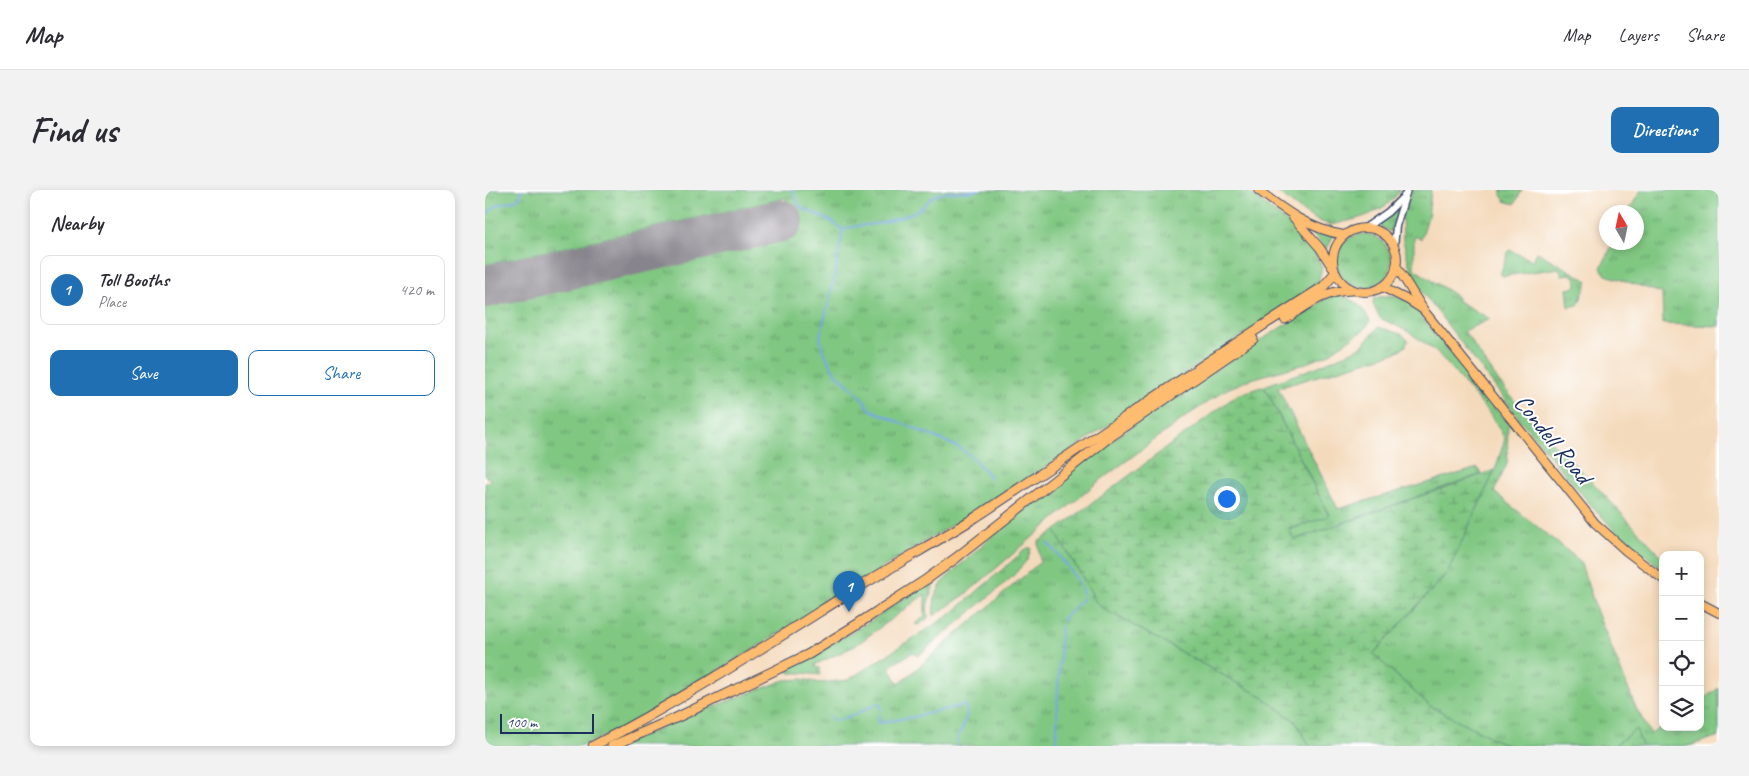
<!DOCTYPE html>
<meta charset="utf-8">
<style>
body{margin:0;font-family:Caveat,sans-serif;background:#f2f2f3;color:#2b2b33}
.controls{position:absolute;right:15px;bottom:15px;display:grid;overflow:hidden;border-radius:10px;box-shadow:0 2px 8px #0003}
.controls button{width:45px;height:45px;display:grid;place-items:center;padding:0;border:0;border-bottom:1px solid #e1e1e2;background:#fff;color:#2b2b33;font:25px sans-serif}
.compass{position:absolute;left:1114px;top:15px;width:45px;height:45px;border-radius:50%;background:#fff;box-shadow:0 2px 8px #0003;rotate:351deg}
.scale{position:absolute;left:15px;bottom:12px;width:94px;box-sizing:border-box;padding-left:5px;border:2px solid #1b2f5e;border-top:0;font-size:14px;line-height:18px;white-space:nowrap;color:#1b2f5e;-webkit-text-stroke:4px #fff;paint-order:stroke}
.you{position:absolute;left:741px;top:308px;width:18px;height:18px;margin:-12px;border:4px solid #fff;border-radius:50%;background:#1a73e8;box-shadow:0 0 0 8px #1a73e833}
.badge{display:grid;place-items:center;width:32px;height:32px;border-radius:50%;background:#1f6fb2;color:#fff;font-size:16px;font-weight:700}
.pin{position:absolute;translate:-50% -41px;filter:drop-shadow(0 1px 2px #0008)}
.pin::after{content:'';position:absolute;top:26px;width:18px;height:15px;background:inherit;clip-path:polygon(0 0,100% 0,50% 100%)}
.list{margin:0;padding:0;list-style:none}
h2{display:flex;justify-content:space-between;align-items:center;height:65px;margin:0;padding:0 20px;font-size:21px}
h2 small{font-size:16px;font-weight:400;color:#7c7c81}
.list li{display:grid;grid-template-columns:32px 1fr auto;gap:15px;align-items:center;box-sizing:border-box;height:70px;margin:0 10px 10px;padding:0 10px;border:1px solid #e1e1e2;border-radius:10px}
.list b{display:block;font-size:19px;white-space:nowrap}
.list p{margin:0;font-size:16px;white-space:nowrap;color:#7c7c81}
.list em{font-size:16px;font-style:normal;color:#7c7c81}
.actions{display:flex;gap:10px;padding:15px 20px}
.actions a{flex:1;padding:11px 0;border:1px solid #1f6fb2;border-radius:10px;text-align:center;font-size:18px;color:#1f6fb2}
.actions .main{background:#1f6fb2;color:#fff}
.icon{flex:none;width:28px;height:28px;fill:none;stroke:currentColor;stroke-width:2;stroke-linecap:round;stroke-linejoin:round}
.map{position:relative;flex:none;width:1234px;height:556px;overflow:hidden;border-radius:10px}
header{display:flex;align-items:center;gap:30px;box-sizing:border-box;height:70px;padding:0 25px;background:#fff;border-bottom:1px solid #e1e1e2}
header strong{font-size:24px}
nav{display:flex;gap:28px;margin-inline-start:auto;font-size:18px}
.intro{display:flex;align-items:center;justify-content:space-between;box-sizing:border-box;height:120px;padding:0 30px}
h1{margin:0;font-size:35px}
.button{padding:12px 22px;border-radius:10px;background:#1f6fb2;color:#fff;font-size:18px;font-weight:700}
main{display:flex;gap:30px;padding:0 30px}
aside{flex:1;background:#fff;border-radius:10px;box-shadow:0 2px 8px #0003}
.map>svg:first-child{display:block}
</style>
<header>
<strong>Map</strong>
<nav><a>Map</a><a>Layers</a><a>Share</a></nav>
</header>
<div class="intro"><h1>Find us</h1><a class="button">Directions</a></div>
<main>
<aside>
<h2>Nearby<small></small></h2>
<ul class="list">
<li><span class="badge">1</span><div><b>Toll Booths</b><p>Place</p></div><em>420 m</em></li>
</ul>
<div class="actions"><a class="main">Save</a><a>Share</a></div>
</aside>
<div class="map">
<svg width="1234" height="556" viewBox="0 0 1234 556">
<defs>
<pattern id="grass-tufts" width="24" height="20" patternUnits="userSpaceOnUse" patternTransform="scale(1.25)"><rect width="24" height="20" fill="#80c782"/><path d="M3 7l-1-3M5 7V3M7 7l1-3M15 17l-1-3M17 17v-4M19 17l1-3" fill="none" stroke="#68a26e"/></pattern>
<pattern id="wetland-marsh" width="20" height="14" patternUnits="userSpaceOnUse" patternTransform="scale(1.25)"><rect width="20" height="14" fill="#80c782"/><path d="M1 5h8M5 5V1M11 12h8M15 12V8" fill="none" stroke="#68a26e"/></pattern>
</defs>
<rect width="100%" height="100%" fill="#fff"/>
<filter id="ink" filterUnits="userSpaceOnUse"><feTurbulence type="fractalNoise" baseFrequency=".02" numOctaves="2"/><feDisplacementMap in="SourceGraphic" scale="10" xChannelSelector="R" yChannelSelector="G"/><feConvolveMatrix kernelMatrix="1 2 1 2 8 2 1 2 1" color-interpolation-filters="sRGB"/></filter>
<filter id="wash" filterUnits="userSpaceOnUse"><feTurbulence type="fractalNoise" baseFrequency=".0096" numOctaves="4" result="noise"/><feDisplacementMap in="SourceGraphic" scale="20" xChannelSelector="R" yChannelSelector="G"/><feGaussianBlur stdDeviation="1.12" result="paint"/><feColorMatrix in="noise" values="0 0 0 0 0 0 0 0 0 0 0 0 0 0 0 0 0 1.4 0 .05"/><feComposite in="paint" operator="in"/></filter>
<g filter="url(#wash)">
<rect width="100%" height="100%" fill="#f4dabc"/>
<g fill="url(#grass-tufts)" stroke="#4e7b70">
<polygon points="0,0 761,0 820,47 833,68 837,78 834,89 836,93 556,280 405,373 328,423 136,539 96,556 0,556 0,293 7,290 0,286 0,114 311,47 301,8 0,75"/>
<path d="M790 0H915C904 19 879 28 858 32 854 33 848 36 843 34 823 29 806 12 790 0Z"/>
<polygon points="928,0 946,0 943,27 936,49 929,46 929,79 970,105 973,111 1005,129 979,141 1014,192 1049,234 1111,296 1178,368 1178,379 1133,344 1105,314 1037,232 928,90 918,50 917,26"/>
<polygon points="1017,0 1037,0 1030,14 1020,11 1016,5"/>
<polygon points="1156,0 1234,0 1234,136 1178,134 1177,103 1121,85 1116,78 1128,53 1152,52 1152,22 1143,22"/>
<polygon points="915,16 905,42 893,35"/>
<polygon points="819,34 848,46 842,60"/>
<circle cx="879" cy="71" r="27"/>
<polygon points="1024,60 1047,70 1052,62 1103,91 1093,115 1084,117 1082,99 1088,98 1091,95 1091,88 1085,84 1077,85 1074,78 1020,86 1015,85"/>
<path d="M857 105C872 112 877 116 885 131L880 139 842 165 816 175 766 189 742 199 699 228 609 295 481 404 448 426 450 406 459 390 538 318 588 278 700 199 845 106Z"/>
<polygon points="907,105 925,112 1023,234 1022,274 1009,302 1095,371 1112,422 1151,518 1166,544 1178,536 1215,537 1215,511 1234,498 1234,546 1204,556 1157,556 1151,539 1129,556 1023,556 945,516 888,464 962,383 1010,280 1020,249 1008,228 953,163 924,142 895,128 888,114 889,108"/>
<polygon points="893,137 916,144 923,150 920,157 909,163 793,198 853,319 993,278 997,284 809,350 804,340 844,325 779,196 834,176 876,157"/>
<polygon points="570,341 604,398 610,411 619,419 779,508 811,532 825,556 135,556 208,524 300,490 317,489 335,493 363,490 466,424 542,358 546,358 543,369 526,388 433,466 428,462 404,477 414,494 555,372 553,352"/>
<polygon points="447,389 449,394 442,416 443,428 434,435 430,434 440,426 440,404 370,456 331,474 330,477 335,478 335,485 317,483 304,483 303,480 389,429"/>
</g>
<g fill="url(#wetland-marsh)" stroke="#4e7b70">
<polygon points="779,196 844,326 804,339 809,350 1010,280 962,383 888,464 945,516 1023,556 825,556 811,532 779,508 619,419 610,411 604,398 570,341 752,205"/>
<polygon points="1151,539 1157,556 1129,556"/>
</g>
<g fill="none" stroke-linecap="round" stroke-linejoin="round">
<g stroke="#78a8e2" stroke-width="2">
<polyline points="307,0 315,17 348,32 358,40"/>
<path d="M0 21 2 23 4 22C15 9 26 16 36 6V0"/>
<polyline points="358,40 348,94 335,146 337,158 350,183 370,201 386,220 473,257 487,267 506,288"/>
<path d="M358 40C370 34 383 36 396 33 408 30 422 26 433 20 440 16 444 8 451 5 462 1 480 3 494 0"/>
<path d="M563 353C571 362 600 395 598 407 596 414 581 423 577 431"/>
<path d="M395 524 393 530 394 533 428 527 479 515C488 529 471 542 471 556"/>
<path d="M345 526 349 531C365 528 379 520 394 513L396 519"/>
<polyline points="571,556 576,435"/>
</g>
<polyline stroke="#88848d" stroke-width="42" points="0,97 297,31"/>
</g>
</g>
<g filter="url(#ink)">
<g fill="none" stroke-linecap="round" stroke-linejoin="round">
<g stroke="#3c496c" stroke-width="9">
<g id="minor">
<polyline points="880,38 903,22 919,6"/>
<polyline points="909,57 911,36 922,0"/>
</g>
</g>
<g stroke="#3c496c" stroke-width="10">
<g id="major">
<path d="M773 0C799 20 826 40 859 45"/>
<polyline points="808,27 835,58 847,77"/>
<circle cx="880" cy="70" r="32"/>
<polyline points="911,76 940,122 1110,333 1141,361 1178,389"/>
<polyline points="897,97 923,110 937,119"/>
<polyline points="1215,413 1234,423"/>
</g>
</g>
<g stroke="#3c496c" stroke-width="11">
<g id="highway">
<path d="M800 129C824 114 838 101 867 100"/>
<path d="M108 556C197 510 280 456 364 403 406 377 449 353 491 327 607 251 720 171 838 97L850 83"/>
<polyline points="127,556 193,527 324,464 371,435 442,389 471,368 622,249 768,149"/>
</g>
</g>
<use href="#minor" stroke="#fff" stroke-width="6"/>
<use href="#major" stroke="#febc70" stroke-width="8"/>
<use href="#highway" stroke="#febc70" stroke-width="9"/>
</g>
</g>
<g text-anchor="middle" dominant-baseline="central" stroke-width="4" stroke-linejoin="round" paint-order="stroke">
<g font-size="25" fill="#1b2f5e" stroke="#fff">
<text transform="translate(1068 249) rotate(51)">Condell Road</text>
</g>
</g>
</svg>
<div class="controls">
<button>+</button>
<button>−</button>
<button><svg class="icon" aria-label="locate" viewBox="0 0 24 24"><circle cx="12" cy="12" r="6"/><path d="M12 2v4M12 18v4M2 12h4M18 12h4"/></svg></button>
<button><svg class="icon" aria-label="layers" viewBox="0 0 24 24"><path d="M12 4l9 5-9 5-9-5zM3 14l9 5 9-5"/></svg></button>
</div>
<svg class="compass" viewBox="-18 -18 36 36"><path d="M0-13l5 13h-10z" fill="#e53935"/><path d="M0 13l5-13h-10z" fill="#7c7c81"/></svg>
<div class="scale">100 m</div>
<div class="you"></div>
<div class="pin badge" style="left:364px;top:422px">1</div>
</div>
</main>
